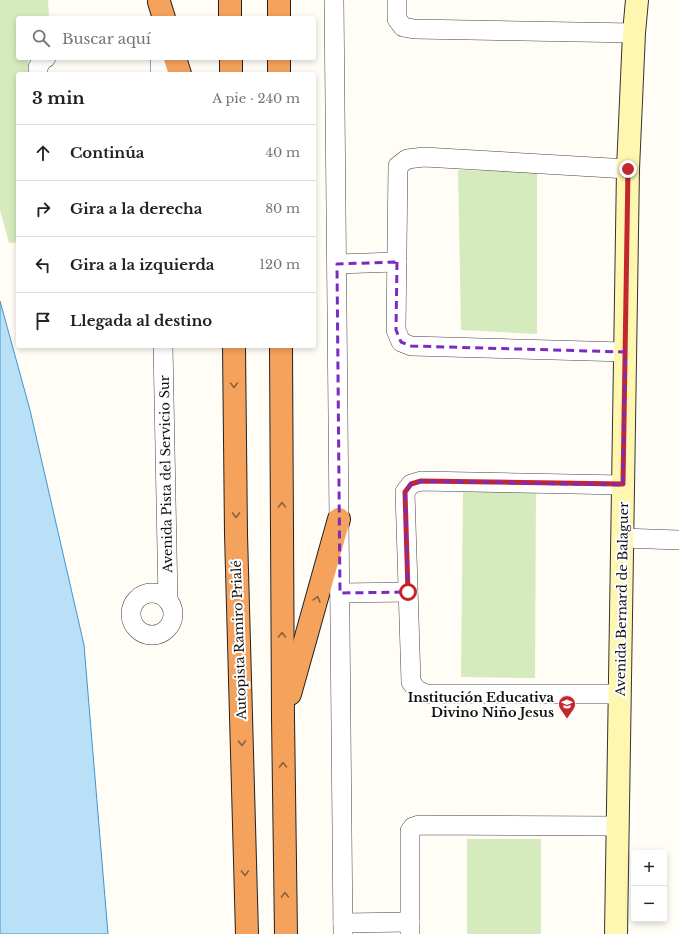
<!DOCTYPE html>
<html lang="es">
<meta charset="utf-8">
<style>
body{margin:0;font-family:"Libre Baskerville",serif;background:#f6f6f6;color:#222}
.controls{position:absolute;right:12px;bottom:12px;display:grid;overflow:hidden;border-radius:4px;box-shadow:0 2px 6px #0003}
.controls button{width:36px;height:36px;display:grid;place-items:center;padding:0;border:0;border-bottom:1px solid #e0e0e0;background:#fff;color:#222;font:20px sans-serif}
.stop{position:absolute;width:12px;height:12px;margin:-9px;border:3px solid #c4262e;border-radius:50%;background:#fff}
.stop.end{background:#c4262e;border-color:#fff;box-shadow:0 1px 4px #0008}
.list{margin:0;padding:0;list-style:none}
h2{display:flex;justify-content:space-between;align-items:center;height:52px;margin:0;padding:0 16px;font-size:17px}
h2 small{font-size:13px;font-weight:400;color:#767676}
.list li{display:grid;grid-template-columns:26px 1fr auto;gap:12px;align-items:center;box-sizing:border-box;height:56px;padding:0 16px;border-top:1px solid #e0e0e0}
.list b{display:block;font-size:15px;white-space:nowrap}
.list em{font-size:13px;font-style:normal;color:#767676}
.icon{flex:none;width:22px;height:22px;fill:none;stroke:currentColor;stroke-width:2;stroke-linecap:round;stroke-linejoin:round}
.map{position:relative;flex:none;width:679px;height:934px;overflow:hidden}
.search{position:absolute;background:#fff;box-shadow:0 2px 6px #0003;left:16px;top:16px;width:300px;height:44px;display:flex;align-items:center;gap:10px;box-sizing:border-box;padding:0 14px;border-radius:4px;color:#767676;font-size:15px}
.panel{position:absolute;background:#fff;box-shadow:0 2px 6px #0003;left:16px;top:72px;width:300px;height:276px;border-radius:4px}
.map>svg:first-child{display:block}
</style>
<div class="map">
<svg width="679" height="934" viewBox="0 0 679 934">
<rect width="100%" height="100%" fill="#fffdf5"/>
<g fill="#d5ebbd">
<polygon points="0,0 48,0 49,18 18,18 18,58 29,58 28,62 28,74 18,74 18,242 9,243 0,210"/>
<polygon points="458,170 537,172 537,334 461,330"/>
<polygon points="463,489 536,490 535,678 461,677"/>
<rect x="467" y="839" width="74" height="95"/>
</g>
<polygon fill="#b9e0f7" stroke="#3f96cf" points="0,301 30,410 84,645 108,934 0,934"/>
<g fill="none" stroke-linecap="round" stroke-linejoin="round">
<g stroke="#444" stroke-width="20">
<g id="street">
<polyline points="334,0 343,934"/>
<polyline points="397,0 397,19 403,27 414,29 634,33"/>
<polyline points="160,58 160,74"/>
<polyline points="38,74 38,67 43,59 46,58"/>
<polyline points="337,264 397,262"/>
<polyline points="163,346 168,601"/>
<polyline points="625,352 411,346 401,342 396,330 398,166 407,159 424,157 628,169"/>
<polyline points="622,538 679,540"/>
<polyline points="340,593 408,592"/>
<circle cx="152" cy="614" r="21"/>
<polyline points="620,694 426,694 417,690 411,682 405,492 411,484 421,481 623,485"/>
<polyline points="343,923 410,922"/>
<polyline points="410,934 410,831 413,827 419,825 618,826"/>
</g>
</g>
<g stroke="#333" stroke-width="24">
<polyline id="secondary" points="616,934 628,169 634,33 637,0"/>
</g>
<g stroke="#222" stroke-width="24">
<g id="highway">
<polyline points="230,0 230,18"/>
<polyline points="279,0 279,18"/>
<polyline points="159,2 164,18"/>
<polyline points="175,58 180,74"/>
<polyline points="231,58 231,74"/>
<polyline points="279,58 279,74"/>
<polyline points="234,346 236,534 247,934"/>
<polyline points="281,346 283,718 286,934"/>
<polyline points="290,694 339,519"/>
</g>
</g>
<use href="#street" stroke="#fff" stroke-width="19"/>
<use href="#secondary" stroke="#fff6b0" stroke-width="22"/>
<use href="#highway" stroke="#f5a25d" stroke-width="22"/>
</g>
<defs><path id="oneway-chevron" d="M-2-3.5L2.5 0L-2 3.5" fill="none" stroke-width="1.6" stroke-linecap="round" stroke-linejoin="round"/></defs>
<g stroke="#8e613b">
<use href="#oneway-chevron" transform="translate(234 385) rotate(89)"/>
<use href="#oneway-chevron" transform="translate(282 505) rotate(-90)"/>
<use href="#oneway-chevron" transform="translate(236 515) rotate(89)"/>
<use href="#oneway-chevron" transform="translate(317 599) rotate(-74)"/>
<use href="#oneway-chevron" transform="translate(282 635) rotate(-90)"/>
<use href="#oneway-chevron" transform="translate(242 743) rotate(88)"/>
<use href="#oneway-chevron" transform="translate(283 765) rotate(-91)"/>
<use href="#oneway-chevron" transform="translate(245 873) rotate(88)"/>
<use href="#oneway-chevron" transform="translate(285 895) rotate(-91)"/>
</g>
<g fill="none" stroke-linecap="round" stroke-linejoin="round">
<polyline stroke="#c4262e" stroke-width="5" points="408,592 405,492 411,484 421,481 623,484 628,169"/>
</g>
<path fill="none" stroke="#7b2cbf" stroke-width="3" stroke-dasharray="8 5" stroke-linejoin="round" d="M397 262 396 330 401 342 411 346 625 352 623 485 421 481 411 484 405 492 408 592 340 593 337 264Z"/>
<defs>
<g id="school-pin" transform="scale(0.9)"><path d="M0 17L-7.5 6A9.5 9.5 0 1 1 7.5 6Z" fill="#c4262e" stroke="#fff"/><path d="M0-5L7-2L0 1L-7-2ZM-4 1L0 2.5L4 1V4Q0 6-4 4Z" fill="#fff"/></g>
</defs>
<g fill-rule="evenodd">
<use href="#school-pin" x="567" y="704"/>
</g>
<g text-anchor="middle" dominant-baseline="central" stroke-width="4" stroke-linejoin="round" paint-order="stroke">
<g font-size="13" fill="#111" stroke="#fff">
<text transform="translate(166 474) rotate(-91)">Avenida Pista del Servicio Sur</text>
<text transform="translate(622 599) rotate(-89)">Avenida Bernard de Balaguer</text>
<text transform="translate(239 640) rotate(-92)">Autopista Ramiro Prialé</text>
</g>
<g font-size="13" font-weight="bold" fill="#111" stroke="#fff" text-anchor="end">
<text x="554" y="697">Institución Educativa<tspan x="554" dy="15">Divino Niño Jesus</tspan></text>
</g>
</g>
</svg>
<div class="controls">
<button>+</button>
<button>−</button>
</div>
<div class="stop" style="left:408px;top:592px"></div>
<div class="stop end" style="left:628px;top:169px"></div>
<div class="search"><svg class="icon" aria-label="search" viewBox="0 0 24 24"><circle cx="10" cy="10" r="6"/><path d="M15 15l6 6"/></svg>Buscar aquí</div>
<section class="panel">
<h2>3 min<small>A pie · 240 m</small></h2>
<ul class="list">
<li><svg class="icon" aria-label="ahead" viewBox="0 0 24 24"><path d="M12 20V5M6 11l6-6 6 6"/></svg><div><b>Continúa</b></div><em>40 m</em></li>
<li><svg class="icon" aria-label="right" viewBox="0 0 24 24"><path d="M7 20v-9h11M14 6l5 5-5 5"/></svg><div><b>Gira a la derecha</b></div><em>80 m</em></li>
<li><svg class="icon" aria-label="left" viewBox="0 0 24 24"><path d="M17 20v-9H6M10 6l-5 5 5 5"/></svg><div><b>Gira a la izquierda</b></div><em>120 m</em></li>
<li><svg class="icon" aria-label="arrive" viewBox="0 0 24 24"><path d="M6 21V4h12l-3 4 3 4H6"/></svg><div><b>Llegada al destino</b></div></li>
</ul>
</section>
</div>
